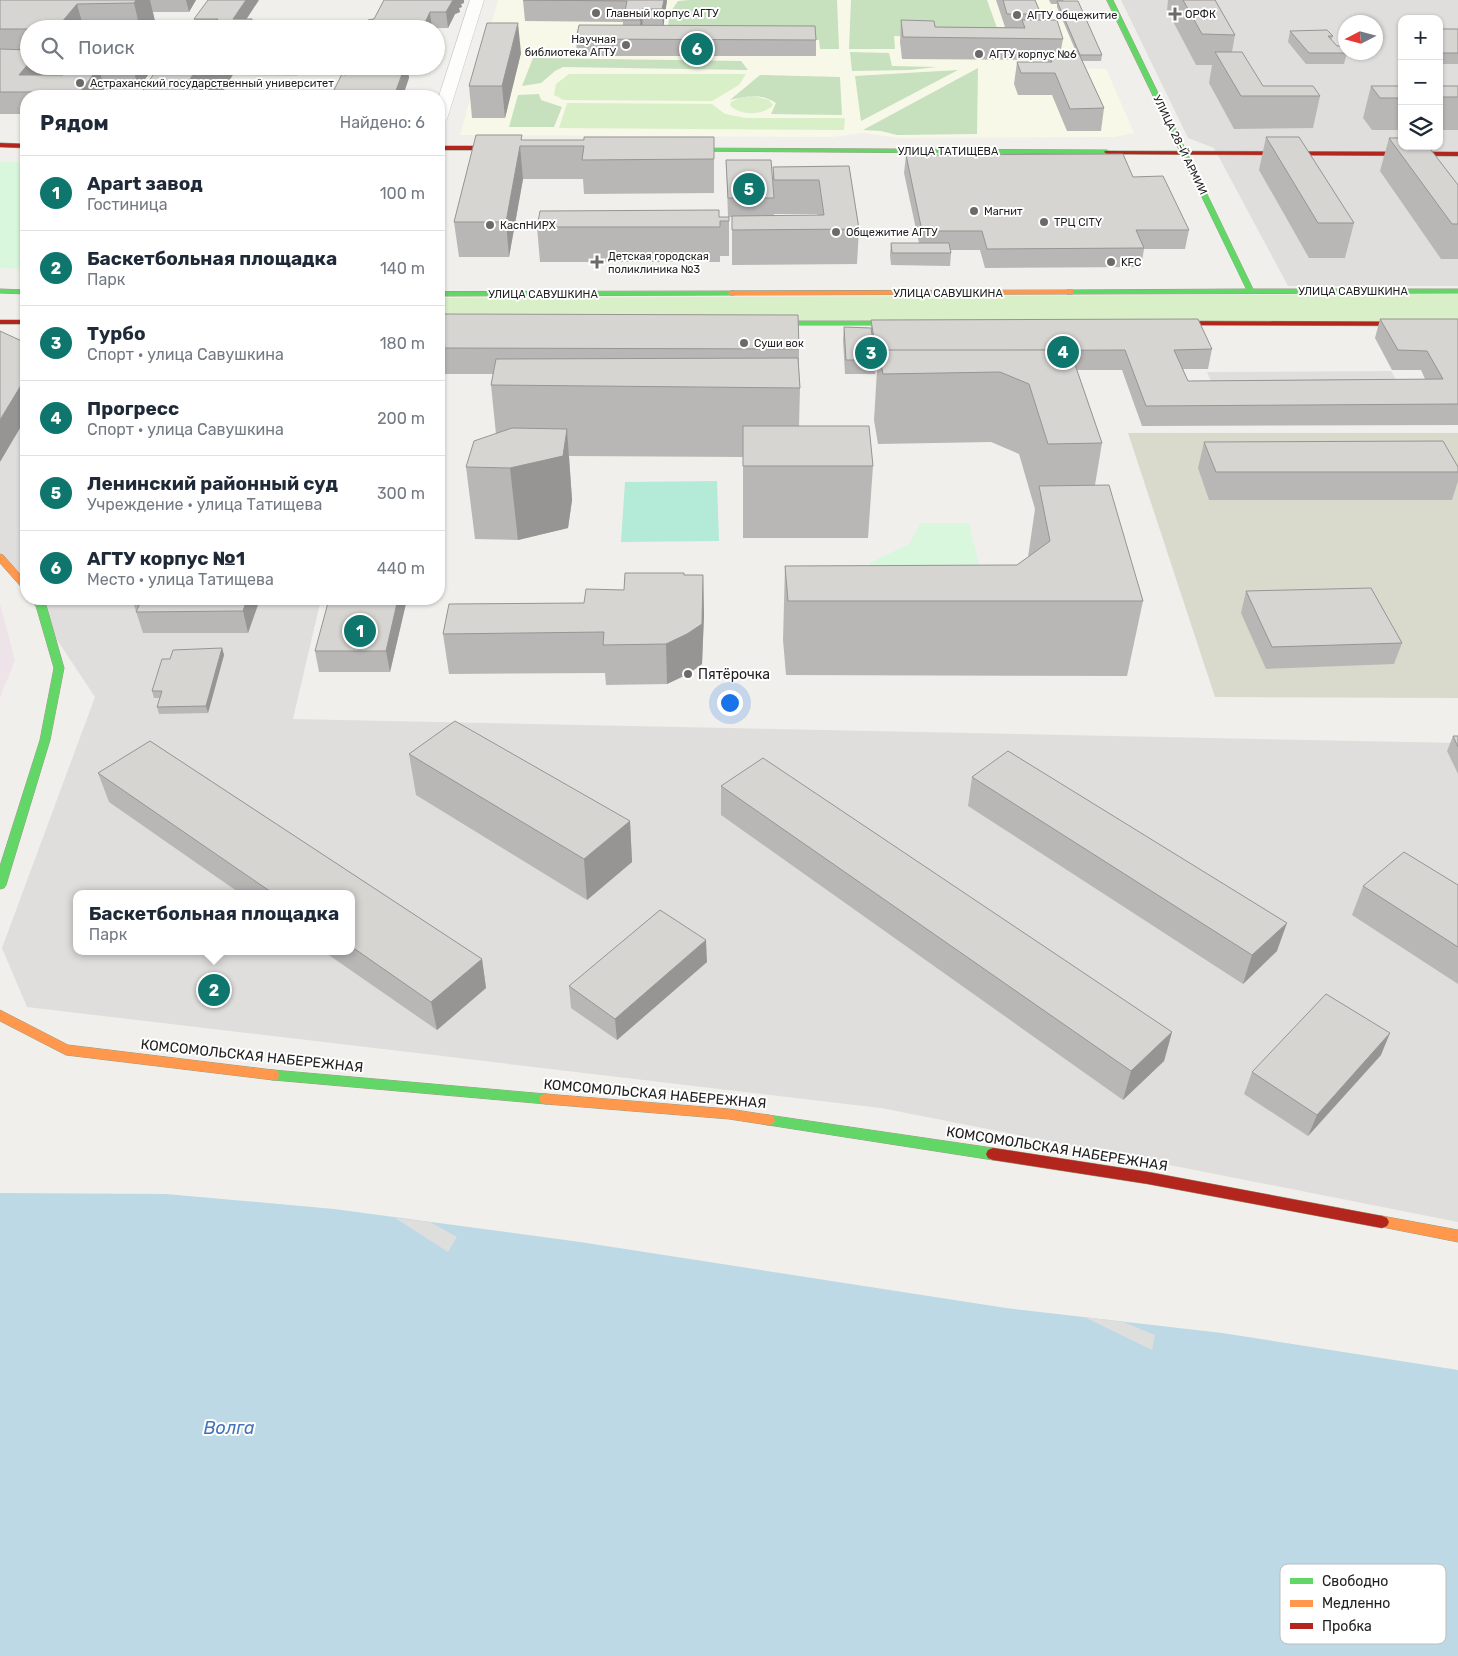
<!DOCTYPE html>
<html lang="ru">
<meta charset="utf-8">
<style>
body{margin:0;font-family:Rubik,sans-serif;background:#f2f2f3;color:#1f2937}
.controls{position:absolute;right:15px;top:15px;display:grid;overflow:hidden;border-radius:10px;box-shadow:0 1px 4px #0004}
.controls button{width:45px;height:45px;display:grid;place-items:center;padding:0;border:0;border-bottom:1px solid #e0e1e3;background:#fff;color:#1f2937;font:25px sans-serif}
.compass{position:absolute;left:1338px;top:15px;width:45px;height:45px;border-radius:50%;background:#fff;box-shadow:0 1px 4px #0004;rotate:264deg}
.you{position:absolute;left:729px;top:702px;width:18px;height:18px;margin:-12px;border:4px solid #fff;border-radius:50%;background:#1a73e8;box-shadow:0 0 0 8px #1a73e833}
.badge{display:grid;place-items:center;width:32px;height:32px;border-radius:50%;background:#0f766e;color:#fff;font-size:16px;font-weight:700}
.pin{position:absolute;translate:-50% -50%;border:2px solid #fff;box-shadow:0 1px 5px #0006}
.popup{position:absolute;left:73px;top:890px;width:282px;height:65px;box-sizing:border-box;display:grid;place-content:center;border-radius:10px;background:#fff;filter:drop-shadow(0 1px 4px #0005);font-size:16px;white-space:nowrap;color:#747a83}
.popup b{font-size:19px;color:#1f2937}
.popup::after{content:'';position:absolute;left:50%;top:100%;margin-left:-10px;border:10px solid transparent;border-top-color:#fff}
.list{margin:0;padding:0;list-style:none}
h2{display:flex;justify-content:space-between;align-items:center;height:65px;margin:0;padding:0 20px;font-size:21px}
h2 small{font-size:16px;font-weight:400;color:#747a83}
.list li{display:grid;grid-template-columns:32px 1fr auto;gap:15px;align-items:center;box-sizing:border-box;height:75px;padding:0 20px;border-top:1px solid #e0e1e3}
.list b{display:block;font-size:19px;white-space:nowrap}
.list p{margin:0;font-size:16px;white-space:nowrap;color:#747a83}
.list em{font-size:16px;font-style:normal;color:#747a83}
.icon{flex:none;width:28px;height:28px;fill:none;stroke:currentColor;stroke-width:2;stroke-linecap:round;stroke-linejoin:round}
.map{position:relative;flex:none;width:1458px;height:1656px;overflow:hidden}
.search{position:absolute;background:#fff;box-shadow:0 1px 4px #0004;left:20px;top:20px;width:425px;height:55px;display:flex;align-items:center;gap:12px;box-sizing:border-box;padding:0 18px;border-radius:28px;color:#747a83;font-size:19px}
.panel{position:absolute;background:#fff;box-shadow:0 1px 4px #0004;left:20px;top:90px;width:425px;height:515px;border-radius:20px}
.map>svg:first-child{display:block}
</style>
<div class="map">
<svg width="1458" height="1656" viewBox="0 0 1458 1656">
<rect width="100%" height="100%" fill="#f0efeb"/>
<g fill="#dfdedc" fill-rule="evenodd">
<path d="M1121 0H1458V286H1288L1214 148 1188 138ZM1402 19H1439V146H1402ZM1346 22H1376V52H1346Z"/>
<polygon points="0,340 26,340 26,593 0,553"/>
<path d="M30 599H321L293 719 1458 743V1222L881 1108 27 1007 2 948 95 697ZM76 894H352V951H76Z"/>
</g>
<polygon fill="#eee3e9" points="0,604 15,660 0,697"/>
<polygon fill="#f7f8e8" points="498,0 1075,0 1101,61 1063,61 1065,68 1106,69 1134,133 1115,137 899,138 864,133 831,137 460,135"/>
<polygon fill="#dededc" points="1391,371 1406,397 1218,398 1207,372"/>
<polygon fill="#d9dacc" points="1128,433 1458,433 1458,698 1215,697"/>
<g fill="#d9efc8">
<polygon points="569,74 746,74 739,85 712,101 564,100 554,95 556,84"/>
<path d="M752 96 769 100 773 105C764 116 739 116 730 105L731 102 739 98Z"/>
<polygon points="567,103 712,104 725,114 745,118 845,118 844,130 559,128"/>
<polygon points="1458,294 1458,323 439,319 439,298"/>
</g>
<g fill="#c7e0be">
<polygon points="690,0 837,0 839,49 820,49 819,40 653,40 668,30 669,14 678,1"/>
<polygon points="851,0 987,0 1001,39 894,36 895,49 849,49"/>
<polygon points="850,52 889,53 892,66 937,67 910,70 852,71"/>
<polygon points="533,58 741,61 748,70 563,67 555,71 541,83 522,86"/>
<polygon points="978,68 977,134 897,135 881,131 863,130"/>
<polygon points="958,70 861,121 855,76"/>
<path d="M760 75 840 77 842 115 771 114 776 103C761 93 746 96 730 100Z"/>
<polygon points="539,94 541,100 562,107 554,127 509,127 518,95"/>
</g>
<g fill="#d8f7dc">
<polygon points="0,162 26,162 26,269 0,268"/>
<polygon points="921,523 969,523 983,583 873,584 870,563 909,544"/>
</g>
<g fill="#b4ead8">
<polygon points="248,66 303,66 297,76 243,75"/>
<polygon points="717,481 719,541 621,542 625,482"/>
</g>
<polygon fill="#bcd9e5" points="0,1193 166,1194 334,1209 580,1242 1006,1308 1222,1333 1458,1370 1458,1656 0,1656"/>
<g fill="#dededd">
<polygon points="395,1218 430,1222 457,1237 448,1252"/>
<polygon points="1084,1317 1123,1322 1155,1335 1152,1350"/>
</g>
<g fill="none" stroke-linecap="round" stroke-linejoin="round">
<g stroke="#c9c8c7" stroke-width="1">
<polygon id="street" points="470,0 484,0 447,119 444,122 439,124 439,96"/>
</g>
<g stroke="#979c81" stroke-width="1">
<g id="fast">
<polygon points="1107,0 1113,0 1253,289 1458,289 1458,293 1067,294 1067,290 1070,290 1246,289"/>
<polygon points="676,148 1107,150 1110,152 1107,154 678,151 676,150"/>
<polygon points="0,289 26,290 26,294 0,293"/>
<polygon points="731,291 734,291 734,295 439,296 439,292"/>
<polygon points="757,321 907,321 911,323 907,325 757,325"/>
<polygon points="30,599 40,599 46,605 64,668 50,740 6,885 4,888 0,889 0,866 40,740 54,668 36,606"/>
<polygon points="273,1070 546,1094 551,1095 553,1099 551,1103 546,1104 273,1080 268,1079 267,1075 268,1071"/>
<polygon points="768,1115 993,1148 998,1150 1000,1154 998,1158 993,1160 768,1125 763,1124 761,1120 763,1116"/>
</g>
</g>
<g stroke="#979c81" stroke-width="1">
<g id="slow">
<polygon points="1070,290 1073,290 1073,294 731,295 727,293 731,291"/>
<polygon points="0,554 3,555 26,581 26,590 23,589 0,563"/>
<polygon points="0,1010 68,1045 273,1070 278,1071 279,1075 278,1079 273,1080 66,1055 0,1021"/>
<polygon points="546,1094 729,1109 768,1115 773,1116 775,1120 773,1124 768,1125 729,1119 546,1104 541,1103 539,1099 541,1095"/>
<polygon points="1382,1216 1458,1230 1458,1242 1377,1226 1375,1222 1377,1218"/>
</g>
</g>
<g stroke="#979c81" stroke-width="1">
<g id="jam">
<polygon points="0,143 26,144 26,148 0,147"/>
<polygon points="439,146 510,146 513,148 510,150 439,150"/>
<polygon points="1105,151 1458,152 1458,156 1107,154 1104,152"/>
<rect x="0" y="320" width="26" height="4"/>
<polygon points="1160,321 1458,322 1458,326 1163,325 1160,325"/>
<polygon points="993,1148 1148,1172 1382,1216 1387,1218 1389,1222 1387,1226 1382,1228 1148,1184 993,1160 988,1158 986,1154 988,1150"/>
</g>
</g>
<use href="#street" fill="#fdfdfc" fill-rule="evenodd"/>
<use href="#fast" fill="#63d668" fill-rule="evenodd"/>
<use href="#slow" fill="#ff974d" fill-rule="evenodd"/>
<use href="#jam" fill="#b3261e" fill-rule="evenodd"/>
</g>
<g fill="#b9b7b5" fill-rule="evenodd">
<path d="M0 0H196L189 12H153L156 26 154 29H29V66H146L148 75 138 89H104L99 96H26V114H0ZM45 71H66L63 75H42Z"/>
<polygon points="384,0 464,0 464,3 461,4 462,7 459,8 460,12 455,14 448,28 364,29 374,19"/>
<polygon points="523,0 667,0 663,26 816,40 816,56 577,56 576,39 623,25 623,22 525,21"/>
<polygon points="996,0 1035,0 1041,14 1040,20 1063,39 1060,55 1077,54 1057,7 1057,4 1051,4 1049,0 1064,0 1063,1 1102,55 1101,61 1082,61 1104,108 1101,131 1067,131 1052,95 1018,95 1014,84 1017,62 1048,62 1048,60 902,59 900,42 901,20 935,27 1005,27"/>
<polygon points="1168,0 1215,0 1235,35 1232,52 1263,86 1320,96 1313,128 1234,129 1209,83 1212,65 1196,65 1167,10"/>
<polygon points="194,19 252,19 254,29 196,29"/>
<polygon points="1439,29 1458,29 1458,64 1440,64 1439,63"/>
<polygon points="1290,31 1333,36 1331,41 1337,46 1347,53 1344,64 1306,64 1288,42"/>
<polygon points="521,53 505,118 472,118 469,86"/>
<polygon points="1371,86 1402,86 1402,130 1372,130 1363,118"/>
<rect x="1439" y="86" width="19" height="44"/>
<polygon points="714,137 714,193 584,194 583,179 523,179 509,257 459,257 454,222 522,140 584,140"/>
<polygon points="1266,137 1354,223 1345,258 1309,258 1259,170"/>
<polygon points="1389,138 1458,185 1458,259 1441,259 1380,171"/>
<polygon points="906,155 1133,177 1189,230 1185,249 1144,249 1141,267 985,268 980,250 950,250 951,253 950,266 891,265 890,255 891,243 919,243 904,173"/>
<path d="M726 160 773 184V167L849 166 859 229 857 264 732 265V217H728ZM774 214H817L818 215 774 216Z"/>
<polygon points="719,217 729,217 729,256 720,256 720,262 540,262 537,227"/>
<polygon points="439,314 799,349 799,370 800,388 799,426 873,466 868,538 743,538 743,457 569,456 572,500 568,528 518,540 475,539 466,467 496,434 491,385 493,374 441,374 439,385"/>
<polygon points="1380,319 1458,319 1458,425 1142,426 1122,370 1077,370 1102,443 1095,485 1143,601 1127,676 786,675 783,640 785,566 1017,565 1028,557 1035,509 1019,454 991,442 878,444 874,420 877,370 876,370 875,374 845,374 843,340 844,327 871,328 871,320 1212,349 1208,369 1183,369 1188,381 1425,379 1421,370 1392,370 1375,338"/>
<polygon points="1204,442 1458,467 1458,481 1452,500 1209,500 1198,468"/>
<polygon points="684,575 703,575 704,615 702,664 688,674 667,684 606,685 605,673 449,674 443,634 584,603 624,590"/>
<polygon points="1246,591 1402,643 1394,664 1266,669 1241,613"/>
<polygon points="132,599 260,599 248,633 143,633"/>
<polygon points="407,599 390,672 319,672 315,651"/>
<polygon points="222,648 224,655 208,713 159,714 157,707 160,698 154,698 152,691 170,659"/>
<polygon points="1453,736 1458,736 1458,774 1447,751"/>
<polygon points="150,741 482,959 486,988 437,1030 323,951 352,951 352,894 241,894 109,802 98,773"/>
<polygon points="409,754 630,821 632,862 587,900 416,795"/>
<polygon points="972,777 1277,951 1243,984 968,806"/>
<polygon points="721,786 1172,1032 1164,1061 1123,1100 721,815"/>
<polygon points="1458,885 1458,984 1352,915 1363,886"/>
<polygon points="707,962 617,1040 571,1008 569,986"/>
<polygon points="1381,1055 1308,1136 1244,1094 1252,1072"/>
</g>
<g fill="#969593">
<polygon points="136,0 150,0 156,26 154,29 140,29 134,3"/>
<polygon points="186,0 196,0 189,12"/>
<polygon points="246,0 259,0 240,29 233,19"/>
<polygon points="453,0 464,0 464,3 461,4 462,7 459,8 460,12 455,14 448,28 446,12"/>
<polygon points="664,0 667,0 663,30 662,9"/>
<polygon points="77,4 84,29 56,29"/>
<polygon points="642,9 643,30 641,39 640,20"/>
<polygon points="430,12 432,29 422,29"/>
<polygon points="252,19 254,29 247,29"/>
<polygon points="518,23 521,53 505,118 502,86"/>
<polygon points="29,63 29,66 44,66 45,71 29,92 19,75"/>
<polygon points="65,66 70,66 66,71"/>
<polygon points="133,66 146,66 148,75 138,89"/>
<polygon points="198,66 238,66 224,90 200,92 198,96 180,96"/>
<polygon points="405,66 408,66 409,78 403,96 394,96"/>
<polygon points="99,67 104,89 99,96 81,96 80,92"/>
<polygon points="520,146 523,179 509,257 506,222"/>
<polygon points="439,354 441,374 439,385"/>
<polygon points="26,377 26,418 0,462 0,420"/>
<polygon points="567,429 572,500 568,528 518,540 510,468"/>
<polygon points="439,433 441,450 439,461"/>
<polygon points="703,575 704,615 702,664 688,674 667,684 666,644"/>
<polygon points="247,599 260,599 248,633 243,611"/>
<polygon points="398,599 407,599 390,672 386,651"/>
<polygon points="222,648 224,655 208,713 206,706"/>
<polygon points="630,821 632,862 587,900 584,859"/>
<polygon points="1287,923 1277,951 1243,984 1252,955"/>
<polygon points="706,940 707,962 617,1040 615,1019"/>
<polygon points="482,959 486,988 437,1030 431,1002"/>
<polygon points="1172,1032 1164,1061 1123,1100 1131,1071"/>
<polygon points="1390,1033 1381,1055 1308,1136 1317,1115"/>
</g>
<g fill="#d7d5d2" stroke="#969593">
<polygon points="0,0 136,0 134,3 77,4 56,29 0,29"/>
<polygon points="208,0 246,0 233,19 252,19 247,29 211,29 218,19 194,19"/>
<polygon points="384,0 453,0 446,12 430,12 422,29 364,29 368,20 374,19"/>
<polygon points="523,0 664,0 662,9 642,9 640,20 623,20 627,1"/>
<polygon points="1003,0 1035,0 1041,14 1007,14"/>
<polygon points="1183,0 1215,0 1235,35 1202,34"/>
<polygon points="1057,1 1078,1 1102,55 1080,55"/>
<polygon points="901,20 934,21 935,27 1025,28 1022,20 1057,20 1063,39 903,37"/>
<polygon points="487,23 518,23 502,86 469,86"/>
<polygon points="579,25 815,26 816,40 576,39"/>
<polygon points="1439,29 1458,29 1458,53 1443,53 1439,48"/>
<polygon points="1327,30 1333,36 1328,36 1337,46 1342,46 1346,51 1346,52 1347,53 1309,53 1290,31"/>
<polygon points="0,49 29,50 29,63 19,75 63,75 69,66 133,66 99,67 80,92 0,92"/>
<polygon points="1215,52 1242,52 1263,86 1313,86 1320,96 1241,96"/>
<polygon points="1079,54 1104,108 1070,109 1055,73 1021,73 1017,62 1052,62 1048,55"/>
<polygon points="159,66 198,66 180,96 317,96 139,96"/>
<polygon points="201,66 225,66 221,73 197,76 201,68"/>
<polygon points="351,66 405,66 394,96 337,96 338,94 332,94 342,74 346,75"/>
<polygon points="1371,86 1402,86 1402,98 1380,98"/>
<rect x="1439" y="86" width="19" height="11"/>
<polygon points="476,135 522,135 521,140 584,140 584,137 714,137 714,159 582,160 584,146 520,146 506,222 454,222"/>
<polygon points="1266,137 1299,137 1354,223 1318,223"/>
<polygon points="1389,138 1402,138 1402,146 1428,146 1458,185 1458,224 1452,224"/>
<polygon points="1123,154 1133,177 1163,176 1189,230 1136,230 1144,248 987,249 982,231 922,231 906,155"/>
<polygon points="726,160 771,160 774,198 728,198"/>
<polygon points="849,166 859,229 732,230 732,216 824,215 819,180 774,180 773,167"/>
<polygon points="719,210 719,217 729,217 729,221 720,221 720,227 537,227 540,211"/>
<polygon points="891,243 949,243 951,253 892,253"/>
<polygon points="439,314 798,315 799,349 439,348"/>
<polygon points="1198,319 1212,349 1174,350 1188,381 1443,379 1427,351 1398,350 1380,319 1458,319 1458,404 1146,406 1125,350 876,351 871,320"/>
<polygon points="844,327 871,328 876,360 846,360"/>
<polygon points="0,331 26,343 26,377 0,420"/>
<polygon points="878,350 1070,350 1102,443 1048,444 1029,384 1000,372 883,374"/>
<polygon points="798,358 800,388 491,385 496,359"/>
<polygon points="743,426 869,426 873,466 743,466"/>
<polygon points="512,428 567,429 563,456 510,468 466,467 474,441"/>
<polygon points="1443,441 1458,467 1458,472 1216,472 1204,442"/>
<polygon points="1109,485 1143,601 788,601 785,566 1017,565 1050,541 1039,486"/>
<polygon points="625,573 684,573 684,575 703,575 702,624 687,634 666,644 603,645 604,632 443,634 449,604 584,603 586,589 624,590"/>
<polygon points="1371,588 1402,643 1272,647 1246,591"/>
<polygon points="142,599 247,599 243,611 136,612"/>
<polygon points="329,599 398,599 386,651 315,651"/>
<polygon points="222,648 206,706 157,707 162,691 152,691 162,659 170,659 173,650"/>
<polygon points="455,721 630,821 584,859 409,754"/>
<polygon points="1453,736 1458,736 1458,747"/>
<polygon points="150,741 482,959 431,1002 352,947 352,894 274,894 98,773"/>
<polygon points="1008,751 1287,923 1252,955 972,777"/>
<polygon points="763,758 1172,1032 1131,1071 721,786"/>
<polygon points="1404,852 1458,885 1458,947 1363,886"/>
<polygon points="660,910 706,940 615,1019 569,986"/>
<polygon points="1326,994 1390,1033 1317,1115 1252,1072"/>
</g>
<g fill="#6a6a68" stroke="#fff" stroke-width="2">
<circle cx="596" cy="13" r="5"/>
<path d="M1172.5 6.5h5v5h5v5h-5v5h-5v-5h-5v-5h5z"/>
<circle cx="1017" cy="15" r="5"/>
<circle cx="626" cy="45" r="5"/>
<circle cx="979" cy="54" r="5"/>
<circle cx="80" cy="83" r="5"/>
<circle cx="974" cy="211" r="5"/>
<circle cx="1044" cy="222" r="5"/>
<circle cx="490" cy="225" r="5"/>
<circle cx="836" cy="232" r="5"/>
<path d="M594.5 254.5h5v5h5v5h-5v5h-5v-5h-5v-5h5z"/>
<circle cx="1111" cy="262" r="5"/>
<circle cx="744" cy="343" r="5"/>
<circle cx="688" cy="674" r="5"/>
</g>
<g text-anchor="middle" dominant-baseline="central" stroke-width="4" stroke-linejoin="round" paint-order="stroke">
<g font-size="11" fill="#222" stroke="#fff" text-anchor="start">
<text x="606" y="13">Главный корпус АГТУ</text>
<text x="1185" y="14">ОРФК</text>
<text x="1027" y="15">АГТУ общежитие</text>
<text x="616" y="39" text-anchor="end">Научная<tspan x="616" dy="13">библиотека АГТУ</tspan></text>
<text x="989" y="54">АГТУ корпус №6</text>
<text x="90" y="83">Астраханский государственный университет</text>
<text x="984" y="211">Магнит</text>
<text x="1054" y="222">ТРЦ CITY</text>
<text x="500" y="225">КаспНИРХ</text>
<text x="846" y="232">Общежитие АГТУ</text>
<text x="608" y="256">Детская городская<tspan x="608" dy="13">поликлиника №3</tspan></text>
<text x="1121" y="262">KFC</text>
<text x="754" y="343">Суши вок</text>
</g>
<g font-size="11" fill="#222" stroke="#fff">
<text transform="translate(1180 145) rotate(64)">УЛИЦА 28-Й АРМИИ</text>
<text x="948" y="151">УЛИЦА ТАТИЩЕВА</text>
<text x="1353" y="291">УЛИЦА САВУШКИНА</text>
<text x="948" y="293">УЛИЦА САВУШКИНА</text>
<text x="543" y="294">УЛИЦА САВУШКИНА</text>
</g>
<g font-size="14" fill="#222" stroke="#fff" text-anchor="start">
<text x="698" y="674">Пятёрочка</text>
</g>
<g font-size="14" fill="#222" stroke="#fff">
<text transform="translate(252 1056) rotate(6)">КОМСОМОЛЬСКАЯ НАБЕРЕЖНАЯ</text>
<text transform="translate(655 1094) rotate(5)">КОМСОМОЛЬСКАЯ НАБЕРЕЖНАЯ</text>
<text transform="translate(1057 1149) rotate(9)">КОМСОМОЛЬСКАЯ НАБЕРЕЖНАЯ</text>
</g>
<g font-size="18" font-style="italic" fill="#4674ba" stroke="#fff">
<text x="229" y="1428">Волга</text>
</g>
</g>
<rect x="1280" y="1564" width="166" height="80" rx="8" fill="#fff" stroke="#bdbdbd" stroke-width="1"/>
<rect x="1290" y="1578" width="23" height="6" fill="#63d668"/>
<rect x="1290" y="1600" width="23" height="7" fill="#ff974d"/>
<rect x="1290" y="1623" width="23" height="6" fill="#b3261e"/>
<g font-size="14" fill="#222">
<text x="1322" y="1586">Свободно</text>
<text x="1322" y="1608">Медленно</text>
<text x="1322" y="1631">Пробка</text>
</g>
</svg>
<div class="controls">
<button>+</button>
<button>−</button>
<button><svg class="icon" aria-label="layers" viewBox="0 0 24 24"><path d="M12 4l9 5-9 5-9-5zM3 14l9 5 9-5"/></svg></button>
</div>
<svg class="compass" viewBox="-18 -18 36 36"><path d="M0-13l5 13h-10z" fill="#e53935"/><path d="M0 13l5-13h-10z" fill="#747a83"/></svg>
<div class="you"></div>
<div class="pin badge" style="left:360px;top:631px">1</div>
<div class="pin badge" style="left:214px;top:990px">2</div>
<div class="popup"><b>Баскетбольная площадка</b>Парк</div>
<div class="pin badge" style="left:871px;top:353px">3</div>
<div class="pin badge" style="left:1063px;top:352px">4</div>
<div class="pin badge" style="left:749px;top:189px">5</div>
<div class="pin badge" style="left:697px;top:49px">6</div>
<div class="search"><svg class="icon" aria-label="search" viewBox="0 0 24 24"><circle cx="10" cy="10" r="6"/><path d="M15 15l6 6"/></svg>Поиск</div>
<section class="panel">
<h2>Рядом<small>Найдено: 6</small></h2>
<ul class="list">
<li><span class="badge">1</span><div><b>Apart завод</b><p>Гостиница</p></div><em>100 m</em></li>
<li><span class="badge">2</span><div><b>Баскетбольная площадка</b><p>Парк</p></div><em>140 m</em></li>
<li><span class="badge">3</span><div><b>Турбо</b><p>Спорт · улица Савушкина</p></div><em>180 m</em></li>
<li><span class="badge">4</span><div><b>Прогресс</b><p>Спорт · улица Савушкина</p></div><em>200 m</em></li>
<li><span class="badge">5</span><div><b>Ленинский районный суд</b><p>Учреждение · улица Татищева</p></div><em>300 m</em></li>
<li><span class="badge">6</span><div><b>АГТУ корпус №1</b><p>Место · улица Татищева</p></div><em>440 m</em></li>
</ul>
</section>
</div>
